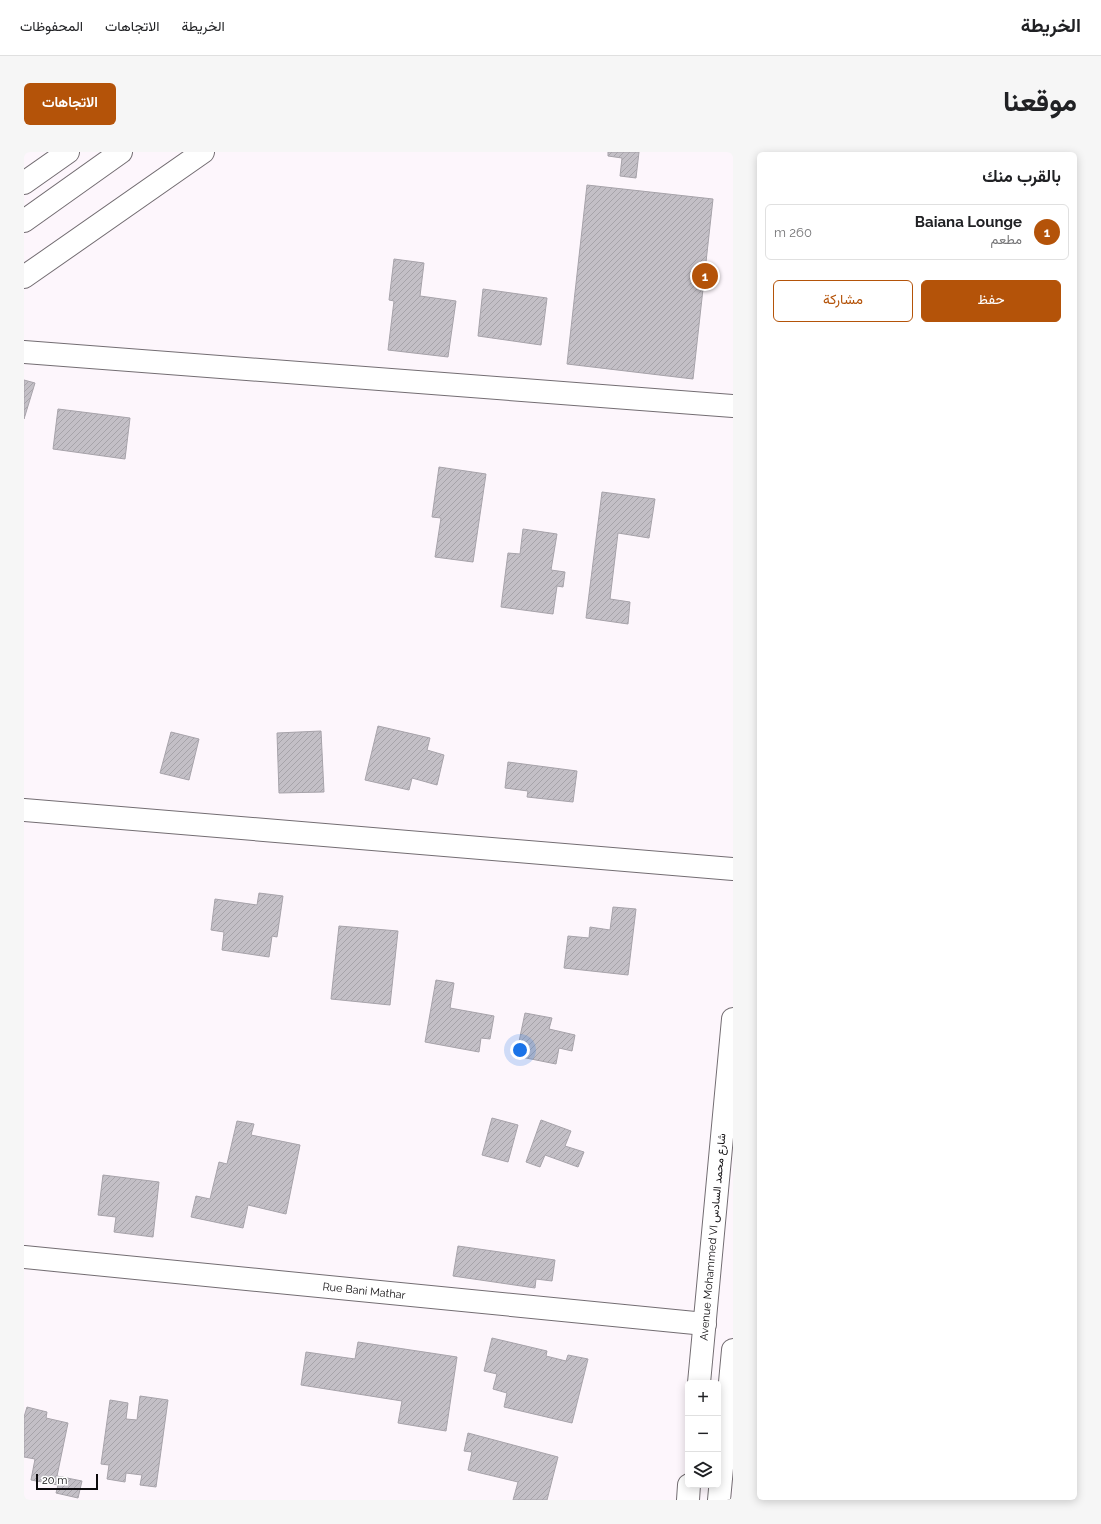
<!DOCTYPE html>
<html lang="ar">
<meta charset="utf-8">
<style>
body{margin:0;font-family:Raleway,Vazirmatn,sans-serif;background:#f6f6f6;color:#202124;direction:rtl}
.controls{position:absolute;right:12px;bottom:12px;display:grid;overflow:hidden;border-radius:6px;box-shadow:0 2px 10px #0003}
.controls button{width:36px;height:36px;display:grid;place-items:center;padding:0;border:0;border-bottom:1px solid #e0e0e0;background:#fff;color:#202124;font:20px sans-serif}
.scale{position:absolute;left:12px;bottom:10px;width:62px;box-sizing:border-box;padding-left:4px;border:2px solid #0d0b0d;border-top:0;font-size:11px;line-height:14px;white-space:nowrap;color:#0d0b0d;-webkit-text-stroke:3px #fff;paint-order:stroke}
.you{position:absolute;left:496px;top:898px;width:14px;height:14px;margin:-10px;border:3px solid #fff;border-radius:50%;background:#1a73e8;box-shadow:0 0 0 6px #1a73e833}
.badge{display:grid;place-items:center;width:26px;height:26px;border-radius:50%;background:#b45309;color:#fff;font-size:13px;font-weight:700}
.pin{position:absolute;translate:-50% -50%;border:2px solid #fff;box-shadow:0 1px 4px #0006}
.list{margin:0;padding:0;list-style:none}
h2{display:flex;justify-content:space-between;align-items:center;height:52px;margin:0;padding:0 16px;font-size:17px}
h2 small{font-size:13px;font-weight:400;color:#757577}
.list li{display:grid;grid-template-columns:26px 1fr auto;gap:12px;align-items:center;box-sizing:border-box;height:56px;margin:0 8px 8px;padding:0 8px;border:1px solid #e0e0e0;border-radius:6px}
.list b{display:block;font-size:15px;white-space:nowrap}
.list p{margin:0;font-size:13px;white-space:nowrap;color:#757577}
.list em{font-size:13px;font-style:normal;color:#757577}
.actions{display:flex;gap:8px;padding:12px 16px}
.actions a{flex:1;padding:9px 0;border:1px solid #b45309;border-radius:6px;text-align:center;font-size:14px;color:#b45309}
.actions .main{background:#b45309;color:#fff}
.icon{flex:none;width:22px;height:22px;fill:none;stroke:currentColor;stroke-width:2;stroke-linecap:round;stroke-linejoin:round}
.map{position:relative;flex:none;width:709px;height:1348px;overflow:hidden;direction:ltr;border-radius:6px}
header{display:flex;align-items:center;gap:24px;box-sizing:border-box;height:56px;padding:0 20px;background:#fff;border-bottom:1px solid #e0e0e0}
header strong{font-size:19px}
nav{display:flex;gap:22px;margin-inline-start:auto;font-size:14px}
.intro{display:flex;align-items:center;justify-content:space-between;box-sizing:border-box;height:96px;padding:0 24px}
h1{margin:0;font-size:28px}
.button{padding:10px 18px;border-radius:6px;background:#b45309;color:#fff;font-size:14px;font-weight:700}
main{display:flex;gap:24px;padding:0 24px}
aside{flex:1;background:#fff;border-radius:6px;box-shadow:0 2px 10px #0003}
.map>svg:first-child{display:block}
</style>
<header>
<strong>الخريطة</strong>
<nav><a>الخريطة</a><a>الاتجاهات</a><a>المحفوظات</a></nav>
</header>
<div class="intro"><h1>موقعنا</h1><a class="button">الاتجاهات</a></div>
<main>
<aside>
<h2>بالقرب منك<small></small></h2>
<ul class="list">
<li><span class="badge">1</span><div><b>Baiana Lounge</b><p>مطعم</p></div><em>260 m</em></li>
</ul>
<div class="actions"><a class="main">حفظ</a><a>مشاركة</a></div>
</aside>
<div class="map">
<svg width="709" height="1348" viewBox="0 0 709 1348">
<defs>
<pattern id="building-hatch" width="6" height="6" patternUnits="userSpaceOnUse"><rect width="6" height="6" fill="#c3bfc6"/><path d="M-1 1l2-2M0 6l6-6M5 7l2-2" fill="none" stroke="#a6a3a9"/></pattern>
</defs>
<rect width="100%" height="100%" fill="#fdf6fc"/>
<g fill="url(#building-hatch)" stroke="#a7a3aa">
<polygon points="584,0 615,0 612,26 596,24 598,6 584,4"/>
<polygon points="563,33 689,47 669,227 543,212"/>
<polygon points="370,107 400,111 396,144 432,149 424,205 364,198 370,149 365,148"/>
<polygon points="459,137 523,146 517,193 454,184"/>
<polygon points="0,228 11,231 0,267"/>
<polygon points="34,257 106,266 101,307 29,297"/>
<polygon points="415,315 462,322 449,410 411,405 417,366 408,365"/>
<polygon points="578,340 631,347 625,386 594,381 586,447 606,450 604,472 562,466"/>
<polygon points="499,377 533,382 527,418 541,420 539,435 533,434 529,462 477,455 484,401 496,402"/>
<polygon points="354,574 406,586 403,598 420,603 413,633 388,626 385,638 341,628"/>
<polygon points="297,579 300,640 255,641 253,581"/>
<polygon points="147,580 175,587 165,628 136,621"/>
<polygon points="484,610 553,619 549,650 503,645 504,639 481,636"/>
<polygon points="235,741 259,744 253,785 248,784 245,805 198,798 200,780 187,778 191,747 233,753"/>
<polygon points="589,755 612,757 604,823 540,816 544,784 565,786 566,775 586,778"/>
<polygon points="315,774 374,779 366,853 307,847"/>
<polygon points="412,828 430,831 426,856 470,864 466,887 457,886 455,900 401,890"/>
<polygon points="501,861 528,866 525,877 551,883 548,899 535,896 532,912 492,904"/>
<polygon points="468,966 494,973 484,1010 458,1003"/>
<polygon points="517,968 547,979 541,994 560,1000 554,1015 521,1003 516,1015 502,1010"/>
<polygon points="213,969 230,972 227,983 276,993 262,1062 224,1053 219,1076 167,1065 172,1044 186,1047 195,1010 203,1012"/>
<polygon points="79,1023 135,1030 129,1085 90,1080 92,1065 74,1063"/>
<polygon points="434,1094 531,1108 528,1129 512,1127 511,1136 429,1124"/>
<polygon points="468,1186 523,1199 522,1204 542,1209 544,1203 564,1207 548,1271 480,1255 483,1241 469,1237 473,1222 460,1219"/>
<polygon points="334,1190 433,1205 422,1279 374,1271 378,1249 277,1233 282,1200 331,1207"/>
<polygon points="116,1244 144,1248 132,1335 116,1333 118,1323 102,1321 101,1330 83,1327 85,1313 77,1312 86,1248 104,1251 102,1267 113,1268"/>
<polygon points="3,1255 23,1260 22,1266 44,1271 33,1324 58,1329 54,1346 32,1341 34,1333 7,1328 11,1307 0,1305 0,1265"/>
<polygon points="444,1281 534,1305 523,1348 489,1348 494,1330 444,1318 448,1300 440,1299"/>
</g>
<g fill="none" stroke-linecap="round" stroke-linejoin="round">
<g stroke="#736d72" stroke-width="24">
<g id="minor">
<polyline points="0,200 709,254"/>
<polyline points="0,658 709,717"/>
<polyline points="0,1105 681,1172"/>
</g>
</g>
<g stroke="#736d72" stroke-width="24">
<g id="major">
<polyline points="675,1231 709,867"/>
<polyline points="664,1348 665,1333"/>
<polyline points="695,1348 709,1198"/>
</g>
</g>
<g stroke="#736d72" stroke-width="24">
<g id="highway">
<polyline points="0,31 44,0"/>
<polyline points="0,69 97,0"/>
<polyline points="0,125 179,0"/>
</g>
</g>
<use href="#minor" stroke="#fff" stroke-width="22"/>
<use href="#major" stroke="#fff" stroke-width="22"/>
<use href="#highway" stroke="#fff" stroke-width="22"/>
</g>
<g text-anchor="middle" dominant-baseline="central" stroke-width="3" stroke-linejoin="round" paint-order="stroke">
<g font-size="11" fill="#0d0b0d" stroke="#fff">
<text transform="translate(689 1085) rotate(-85)">Avenue Mohammed VI شارع محمد السادس</text>
<text transform="translate(340 1139) rotate(6)">Rue Bani Mathar</text>
</g>
</g>
</svg>
<div class="controls">
<button>+</button>
<button>−</button>
<button><svg class="icon" aria-label="layers" viewBox="0 0 24 24"><path d="M12 4l9 5-9 5-9-5zM3 14l9 5 9-5"/></svg></button>
</div>
<div class="scale">20 m</div>
<div class="you"></div>
<div class="pin badge" style="left:681px;top:124px">1</div>
</div>
</main>
